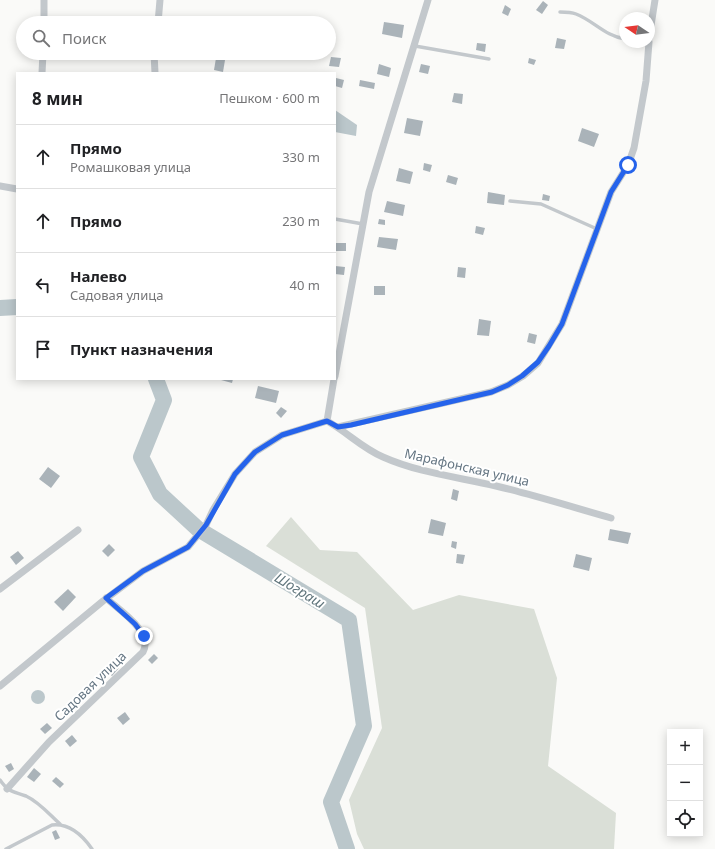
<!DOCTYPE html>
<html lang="ru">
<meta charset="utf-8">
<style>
body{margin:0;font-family:"Noto Sans",sans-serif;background:#f6f6f6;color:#202124}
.controls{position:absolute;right:12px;bottom:12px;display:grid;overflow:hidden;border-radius:0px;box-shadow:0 2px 10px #0003}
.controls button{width:36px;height:36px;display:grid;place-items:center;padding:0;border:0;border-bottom:1px solid #e0e0e0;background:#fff;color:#202124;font:20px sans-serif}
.compass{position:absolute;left:619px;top:12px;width:36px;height:36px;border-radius:50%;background:#fff;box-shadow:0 2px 10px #0003;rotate:283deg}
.stop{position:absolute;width:12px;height:12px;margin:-9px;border:3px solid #2563eb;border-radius:50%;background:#fff}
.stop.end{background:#2563eb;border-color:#fff;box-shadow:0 1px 4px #0008}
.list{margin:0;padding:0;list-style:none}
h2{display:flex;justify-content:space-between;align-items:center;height:52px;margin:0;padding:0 16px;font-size:17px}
h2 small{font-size:13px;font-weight:400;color:#757577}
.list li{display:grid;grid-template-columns:26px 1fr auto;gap:12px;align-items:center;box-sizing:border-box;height:64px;padding:0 16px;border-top:1px solid #e0e0e0}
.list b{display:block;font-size:15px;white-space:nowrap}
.list p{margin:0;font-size:13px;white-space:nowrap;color:#757577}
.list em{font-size:13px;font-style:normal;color:#757577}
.icon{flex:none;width:22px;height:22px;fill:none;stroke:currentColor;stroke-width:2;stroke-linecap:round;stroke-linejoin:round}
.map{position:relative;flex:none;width:715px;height:849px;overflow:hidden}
.search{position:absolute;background:#fff;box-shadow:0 2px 10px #0003;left:16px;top:16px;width:320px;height:44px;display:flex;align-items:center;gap:10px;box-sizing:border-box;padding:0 14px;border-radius:22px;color:#757577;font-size:15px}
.panel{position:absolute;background:#fff;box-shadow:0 2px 10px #0003;left:16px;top:72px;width:320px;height:308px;border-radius:0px}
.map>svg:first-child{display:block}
</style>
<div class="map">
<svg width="715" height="849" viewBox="0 0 715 849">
<rect width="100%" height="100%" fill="#fafaf8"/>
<polygon fill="#dadfd7" points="291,517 320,550 357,552 413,610 459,595 534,609 557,678 548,766 616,813 614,849 364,849 357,834 349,800 382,728 365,608 266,546"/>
<g fill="#bbc7cb">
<polygon points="335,110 357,125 356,136 335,132"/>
<circle cx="38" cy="697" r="7"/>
</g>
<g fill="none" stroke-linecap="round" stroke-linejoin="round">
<g stroke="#bbc7cb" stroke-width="16">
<polyline points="0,308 17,307"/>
<polyline points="156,379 164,400 141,457 160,494 198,529 349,620 364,726 331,802 347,849"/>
</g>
</g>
<g fill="#aab3b9">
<polygon points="543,1 548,5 542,14 536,10"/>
<polygon points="505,5 511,9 508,16 502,13"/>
<polygon points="384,22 404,25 402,38 382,34"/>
<polygon points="557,38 566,40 564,49 555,48"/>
<polygon points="477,43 486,44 485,52 476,50"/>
<polygon points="331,57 341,58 339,67 329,66"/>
<polygon points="216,58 225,60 223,72 214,70"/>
<polygon points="529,58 536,60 534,65 528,63"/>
<polygon points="379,64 391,68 389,77 377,74"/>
<polygon points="421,64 430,66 428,74 419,72"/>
<polygon points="336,78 344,80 342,88 335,86"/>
<polygon points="360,80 375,83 374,89 359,86"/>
<polygon points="454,93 463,94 462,104 452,102"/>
<polygon points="407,118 423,121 420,136 404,133"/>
<polygon points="582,128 599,134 594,147 578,141"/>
<polygon points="424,163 432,165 430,172 423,170"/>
<polygon points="399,168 413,172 410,184 396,181"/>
<polygon points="448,175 458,178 456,185 446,182"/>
<polygon points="488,192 505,195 504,205 487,203"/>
<polygon points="543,194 550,196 549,201 542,200"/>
<polygon points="387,201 405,205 403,216 384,212"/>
<polygon points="379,219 385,220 385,225 378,224"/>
<polygon points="476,226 485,228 483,235 475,233"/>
<polygon points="379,237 398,239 396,250 377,247"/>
<rect x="335" y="243" width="11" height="8"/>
<polygon points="335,266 345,267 344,275 335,274"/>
<polygon points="458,267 466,268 465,278 457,277"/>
<rect x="374" y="286" width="11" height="9"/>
<polygon points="479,319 491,321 489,336 477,335"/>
<polygon points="529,333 537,335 535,344 527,342"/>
<polygon points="221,379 233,379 232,383 221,380"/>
<polygon points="258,386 279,391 276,403 255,398"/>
<polygon points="281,407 287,411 281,418 276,413"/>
<polygon points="48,467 60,476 51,488 39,479"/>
<polygon points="453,489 459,491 457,501 451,499"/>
<polygon points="431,519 446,523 443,536 428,533"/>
<polygon points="610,529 631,533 628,544 608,540"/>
<polygon points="452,541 457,542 456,549 451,547"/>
<polygon points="109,544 115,550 108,557 102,551"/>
<polygon points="18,551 24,558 16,565 10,557"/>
<polygon points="457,554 465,555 463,564 456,563"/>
<polygon points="576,554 592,558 589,571 573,567"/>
<polygon points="68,589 76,597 63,611 54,602"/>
<polygon points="154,654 158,658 152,664 148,660"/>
<polygon points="115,664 119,668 112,676 107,672"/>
<polygon points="93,682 96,685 89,691 86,688"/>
<polygon points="125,712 130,719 123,725 117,718"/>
<polygon points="47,723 52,728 45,734 40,729"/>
<polygon points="72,735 77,741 70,747 65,741"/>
<polygon points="11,763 14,769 9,772 5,766"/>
<polygon points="34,768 41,774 34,782 27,777"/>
<polygon points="56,777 64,784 60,788 52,781"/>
<polygon points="56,830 60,838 55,840 52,832"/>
</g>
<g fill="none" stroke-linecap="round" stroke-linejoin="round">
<g stroke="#c3c8cc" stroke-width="3.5">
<path d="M560 12C565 12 571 12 576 14 594 21 605 36 625 39"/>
<polyline points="640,42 649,45"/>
<polyline points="415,46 489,59"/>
<polyline points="510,201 541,204 597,229"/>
<polyline points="335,219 363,224"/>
<path d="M0 780C9 793 13 791 26 796 39 802 49 814 60 824"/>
<path d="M6 849 52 825C69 823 83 836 92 849"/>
</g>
<g stroke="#c3c8cc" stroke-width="7">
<polyline points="44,23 44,0"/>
<polyline points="158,23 160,0"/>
<polyline points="649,38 655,0"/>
<polyline points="154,53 155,73"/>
<polyline points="42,73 43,53"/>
<polyline points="0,186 17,189"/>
<polyline points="335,376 369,192 428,0"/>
<path d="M327 421C347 432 362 448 383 457 419 473 458 477 496 486 534 495 572 507 611 518"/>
<polyline points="338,427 491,392 508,385 523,376 538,363 562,324 611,192 628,165 634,148 646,81 649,42"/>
<polyline points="0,589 78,530"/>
<polyline points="0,686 103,601 143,571 188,547 206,525 213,510 235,474 255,452 282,435 327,421 334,379"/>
<path d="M7 789 49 742 143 652C154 632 119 610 106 598"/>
</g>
</g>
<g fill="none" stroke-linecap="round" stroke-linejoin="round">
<polyline stroke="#2563eb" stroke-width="5" points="144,636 135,624 106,598 143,571 188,547 206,525 235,474 255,452 282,435 327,421 338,427 351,425 492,392 508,385 522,376 538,362 549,346 562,324 611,192 628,165"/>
</g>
<g text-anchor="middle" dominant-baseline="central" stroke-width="4" stroke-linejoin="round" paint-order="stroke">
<g font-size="13" fill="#657683" stroke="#fff">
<text transform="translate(467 467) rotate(13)">Марафонская улица</text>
<text transform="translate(90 686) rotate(-44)">Садовая улица</text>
</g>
<g font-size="14" font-style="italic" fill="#60757c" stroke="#fff">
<text transform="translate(300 590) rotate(31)">Шограш</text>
</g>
</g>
</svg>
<div class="controls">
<button>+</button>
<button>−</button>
<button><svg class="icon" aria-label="locate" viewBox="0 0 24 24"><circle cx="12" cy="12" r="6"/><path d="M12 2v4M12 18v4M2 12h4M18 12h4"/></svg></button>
</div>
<svg class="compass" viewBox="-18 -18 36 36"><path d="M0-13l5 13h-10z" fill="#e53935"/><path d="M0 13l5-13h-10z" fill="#757577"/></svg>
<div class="stop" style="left:628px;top:165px"></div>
<div class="stop end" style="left:144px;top:636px"></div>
<div class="search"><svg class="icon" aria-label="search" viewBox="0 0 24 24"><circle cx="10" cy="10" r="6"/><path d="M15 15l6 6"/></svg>Поиск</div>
<section class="panel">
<h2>8 мин<small>Пешком · 600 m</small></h2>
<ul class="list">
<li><svg class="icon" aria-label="ahead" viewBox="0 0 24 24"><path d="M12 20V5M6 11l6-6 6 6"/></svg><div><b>Прямо</b><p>Ромашковая улица</p></div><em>330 m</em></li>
<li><svg class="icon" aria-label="ahead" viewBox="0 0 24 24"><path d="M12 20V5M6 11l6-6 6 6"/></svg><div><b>Прямо</b></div><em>230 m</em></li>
<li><svg class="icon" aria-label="left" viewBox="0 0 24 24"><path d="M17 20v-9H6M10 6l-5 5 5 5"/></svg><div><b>Налево</b><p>Садовая улица</p></div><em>40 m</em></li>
<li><svg class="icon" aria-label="arrive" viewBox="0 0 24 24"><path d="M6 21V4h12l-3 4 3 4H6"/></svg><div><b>Пункт назначения</b></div></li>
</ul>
</section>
</div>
